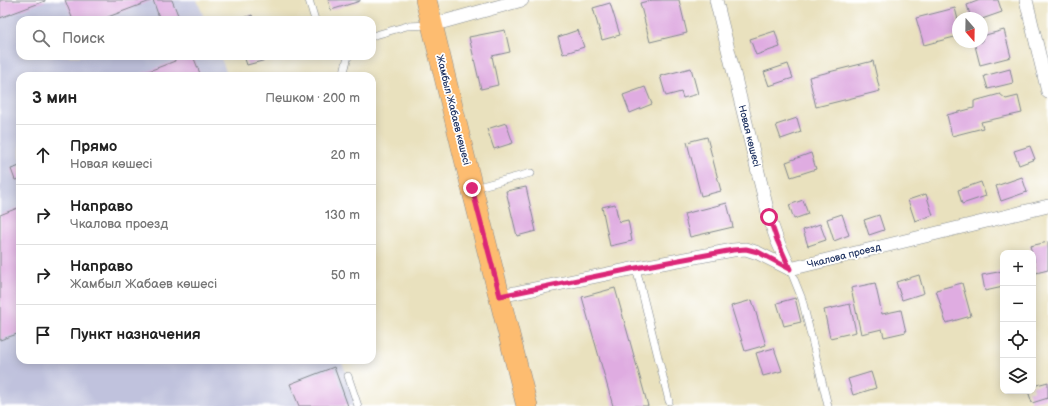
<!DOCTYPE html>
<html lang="ru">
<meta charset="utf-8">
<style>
body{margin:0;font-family:"Balsamiq Sans",sans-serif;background:#f6f6f6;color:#222}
.controls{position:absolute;right:12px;bottom:12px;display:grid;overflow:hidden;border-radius:8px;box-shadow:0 2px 10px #0003}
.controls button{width:36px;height:36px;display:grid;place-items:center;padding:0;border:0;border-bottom:1px solid #e0e0e0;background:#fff;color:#222;font:20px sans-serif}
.compass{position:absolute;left:952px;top:12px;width:36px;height:36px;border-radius:50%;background:#fff;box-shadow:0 2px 10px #0003;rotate:160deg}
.stop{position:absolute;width:12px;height:12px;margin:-9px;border:3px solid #db2777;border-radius:50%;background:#fff}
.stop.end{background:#db2777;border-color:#fff;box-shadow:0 1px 4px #0008}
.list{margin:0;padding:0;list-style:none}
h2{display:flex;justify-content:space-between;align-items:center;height:52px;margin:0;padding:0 16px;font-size:17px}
h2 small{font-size:13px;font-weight:400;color:#767676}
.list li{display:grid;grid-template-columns:26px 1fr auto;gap:12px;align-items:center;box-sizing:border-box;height:60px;padding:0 16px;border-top:1px solid #e0e0e0}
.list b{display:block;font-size:15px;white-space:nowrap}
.list p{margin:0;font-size:13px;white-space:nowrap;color:#767676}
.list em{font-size:13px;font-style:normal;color:#767676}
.icon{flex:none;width:22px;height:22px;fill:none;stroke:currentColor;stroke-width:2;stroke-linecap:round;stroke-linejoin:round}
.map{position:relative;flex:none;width:1048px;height:406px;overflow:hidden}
.search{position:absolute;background:#fff;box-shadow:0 2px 10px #0003;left:16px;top:16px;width:360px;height:44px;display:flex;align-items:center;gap:10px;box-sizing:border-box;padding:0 14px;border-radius:12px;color:#767676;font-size:15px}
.panel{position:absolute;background:#fff;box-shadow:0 2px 10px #0003;left:16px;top:72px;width:360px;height:292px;border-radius:12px}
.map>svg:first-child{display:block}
</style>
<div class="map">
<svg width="1048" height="406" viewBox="0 0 1048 406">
<rect width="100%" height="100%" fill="#fff"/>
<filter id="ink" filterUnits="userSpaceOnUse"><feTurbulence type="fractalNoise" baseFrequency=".025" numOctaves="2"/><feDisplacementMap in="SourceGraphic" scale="8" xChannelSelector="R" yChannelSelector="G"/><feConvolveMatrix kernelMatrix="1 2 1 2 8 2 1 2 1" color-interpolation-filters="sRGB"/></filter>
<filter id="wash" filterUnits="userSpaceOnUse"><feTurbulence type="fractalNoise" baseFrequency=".012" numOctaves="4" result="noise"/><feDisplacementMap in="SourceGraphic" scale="16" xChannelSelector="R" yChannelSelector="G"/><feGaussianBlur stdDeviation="0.9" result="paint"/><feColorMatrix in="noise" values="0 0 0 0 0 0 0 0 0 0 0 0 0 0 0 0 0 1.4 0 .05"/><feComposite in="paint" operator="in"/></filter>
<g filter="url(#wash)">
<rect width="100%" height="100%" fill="#e9e1be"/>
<polygon fill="#c0c2dd" points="0,0 197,0 205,20 20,20 20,56 220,56 228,76 20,76 20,360 341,360 360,406 0,406"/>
<g id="blocks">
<g fill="#dface1">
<polygon points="0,0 45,0 45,1 0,18"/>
<polygon points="65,0 153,0 100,20 73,20"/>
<polygon points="153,0 172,0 180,20 160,20"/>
<polygon points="328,0 360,0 360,1 331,10"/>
<polygon points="652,0 679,0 687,33 650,42 640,3"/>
<polygon points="980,0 998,0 1002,12 982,19 971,18 967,5"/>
<polygon points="610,3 620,35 602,40 593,8"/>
<polygon points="955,8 958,20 958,36 924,45 916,18"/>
<polygon points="252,15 254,20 238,20"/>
<polygon points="505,30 510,52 492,56 498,85 481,89 469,37"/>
<polygon points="578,30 584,47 563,54 558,37"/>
<polygon points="1004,30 1011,57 980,65 974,42 982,42 982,36"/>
<polygon points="775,31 780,47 756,55 750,39"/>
<polygon points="174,56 193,56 201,76 136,76 175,61"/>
<polygon points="244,56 265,56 266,60 247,65"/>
<polygon points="873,61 880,91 816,107 809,77"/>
<polygon points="788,64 793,78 769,86 764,72"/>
<polygon points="691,68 698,94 683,98 681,92 666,96 660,76"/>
<polygon points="1010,69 1013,83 988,89 984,76"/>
<polygon points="645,87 652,104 630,113 623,95"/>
<polygon points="1000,94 1006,99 1018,96 1022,113 981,122 983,128 952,136 947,115 974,108 974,101"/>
<polygon points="797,118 801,132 781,139 776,125"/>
<polygon points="506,123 513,143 494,149 487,129"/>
<polygon points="707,137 721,191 701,196 687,142"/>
<polygon points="1030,146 1035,159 1019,165 1014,151"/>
<polygon points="811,153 816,169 791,177 786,162"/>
<polygon points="20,166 20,179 15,180 11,169"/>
<polygon points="1022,177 1027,192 1001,201 996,186"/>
<polygon points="981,182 986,196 962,204 958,190"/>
<polygon points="526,187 536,231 517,236 506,191"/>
<polygon points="926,194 933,215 915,221 908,200"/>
<polygon points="803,200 808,214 794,219 789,205"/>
<polygon points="727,203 733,227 690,237 684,214"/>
<polygon points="615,204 619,222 628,220 632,241 610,246 602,207"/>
<polygon points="20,207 20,333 0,340 0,215"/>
<polygon points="842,214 849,235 834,241 827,219"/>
<polygon points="879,215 884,230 869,235 864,220"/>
<polygon points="820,224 826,240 808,246 803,230"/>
<polygon points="1048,242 1048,270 1036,273 1033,253 1032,253 1030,246"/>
<polygon points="1003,271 1003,287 985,291 982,275"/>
<polygon points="919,275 924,293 902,300 896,282"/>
<polygon points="875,283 882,314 901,310 906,332 884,337 882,329 861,334 851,288"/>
<polygon points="962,283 971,316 946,323 936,290"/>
<polygon points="615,288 648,406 613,406 582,297"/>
<polygon points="795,298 801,322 784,326 777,303"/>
<polygon points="752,300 766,345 745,351 731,306"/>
<polygon points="850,304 856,332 830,338 824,310"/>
<polygon points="774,348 782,371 763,376 756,353"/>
<polygon points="334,367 348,406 299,406 290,384"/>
<polygon points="871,372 876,388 853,395 848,379"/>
<polygon points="1048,382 1048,398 1032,403 1028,391 1033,391 1033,386"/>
</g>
</g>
</g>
<g filter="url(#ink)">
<use href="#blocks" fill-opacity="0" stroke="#82888e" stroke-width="1"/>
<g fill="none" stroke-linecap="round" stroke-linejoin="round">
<g stroke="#82888e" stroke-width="8">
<g id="lane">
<polyline points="309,0 315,20"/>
<polyline points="372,36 407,26 431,25"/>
<polyline points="343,76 348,56"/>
<polyline points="474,188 531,173"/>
<polyline points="636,268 669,401"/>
<polyline points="790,269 802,299 828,406"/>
<polyline points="348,376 358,406"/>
</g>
</g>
<g stroke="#82888e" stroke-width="14">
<g id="street">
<polyline points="716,0 769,217 777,240 790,269"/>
<polyline points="1026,0 1048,92"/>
<polyline points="432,25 522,0"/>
<polyline points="500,296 636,268 733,250 746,249 758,253 790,269 1048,206"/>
</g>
</g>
<g stroke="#82888e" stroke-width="22">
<polyline id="primary" points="426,0 472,188 527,406"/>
</g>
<use href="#lane" stroke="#fff" stroke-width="7"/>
<use href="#street" stroke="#fff" stroke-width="13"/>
<use href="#primary" stroke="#fdbc70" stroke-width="21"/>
</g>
</g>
<g fill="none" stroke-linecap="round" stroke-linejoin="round" filter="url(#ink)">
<polyline stroke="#db2777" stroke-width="5" points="472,188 500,296 636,268 733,250 746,249 758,252 790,269 777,240 769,217"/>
</g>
<g text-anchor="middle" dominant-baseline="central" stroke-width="3.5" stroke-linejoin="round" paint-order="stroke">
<g font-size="10" fill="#1b2f5e" stroke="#fff">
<text transform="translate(453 110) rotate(76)">Жамбыл Жабаев көшесі</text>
<text transform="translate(749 136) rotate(76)">Новая көшесі</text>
<text transform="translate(844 256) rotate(-14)">Чкалова проезд</text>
</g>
</g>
</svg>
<div class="controls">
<button>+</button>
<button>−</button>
<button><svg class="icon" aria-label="locate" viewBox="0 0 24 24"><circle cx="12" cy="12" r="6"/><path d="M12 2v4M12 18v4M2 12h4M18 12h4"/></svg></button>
<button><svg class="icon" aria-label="layers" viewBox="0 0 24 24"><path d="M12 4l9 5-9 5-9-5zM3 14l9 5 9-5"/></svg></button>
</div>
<svg class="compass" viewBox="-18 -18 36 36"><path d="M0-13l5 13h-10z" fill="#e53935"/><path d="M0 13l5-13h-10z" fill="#767676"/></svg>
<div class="stop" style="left:769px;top:217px"></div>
<div class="stop end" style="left:472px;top:188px"></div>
<div class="search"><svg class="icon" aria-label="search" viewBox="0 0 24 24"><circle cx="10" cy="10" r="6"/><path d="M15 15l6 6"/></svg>Поиск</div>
<section class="panel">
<h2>3 мин<small>Пешком · 200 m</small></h2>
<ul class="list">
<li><svg class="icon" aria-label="ahead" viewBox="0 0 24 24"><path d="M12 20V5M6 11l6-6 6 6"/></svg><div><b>Прямо</b><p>Новая көшесі</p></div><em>20 m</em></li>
<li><svg class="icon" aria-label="right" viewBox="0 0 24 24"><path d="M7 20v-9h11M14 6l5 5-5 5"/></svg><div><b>Направо</b><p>Чкалова проезд</p></div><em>130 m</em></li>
<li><svg class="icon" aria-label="right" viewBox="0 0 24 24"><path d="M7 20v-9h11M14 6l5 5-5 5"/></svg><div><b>Направо</b><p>Жамбыл Жабаев көшесі</p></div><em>50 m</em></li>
<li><svg class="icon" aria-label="arrive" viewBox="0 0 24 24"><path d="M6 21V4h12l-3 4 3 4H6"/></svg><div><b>Пункт назначения</b></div></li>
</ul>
</section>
</div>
